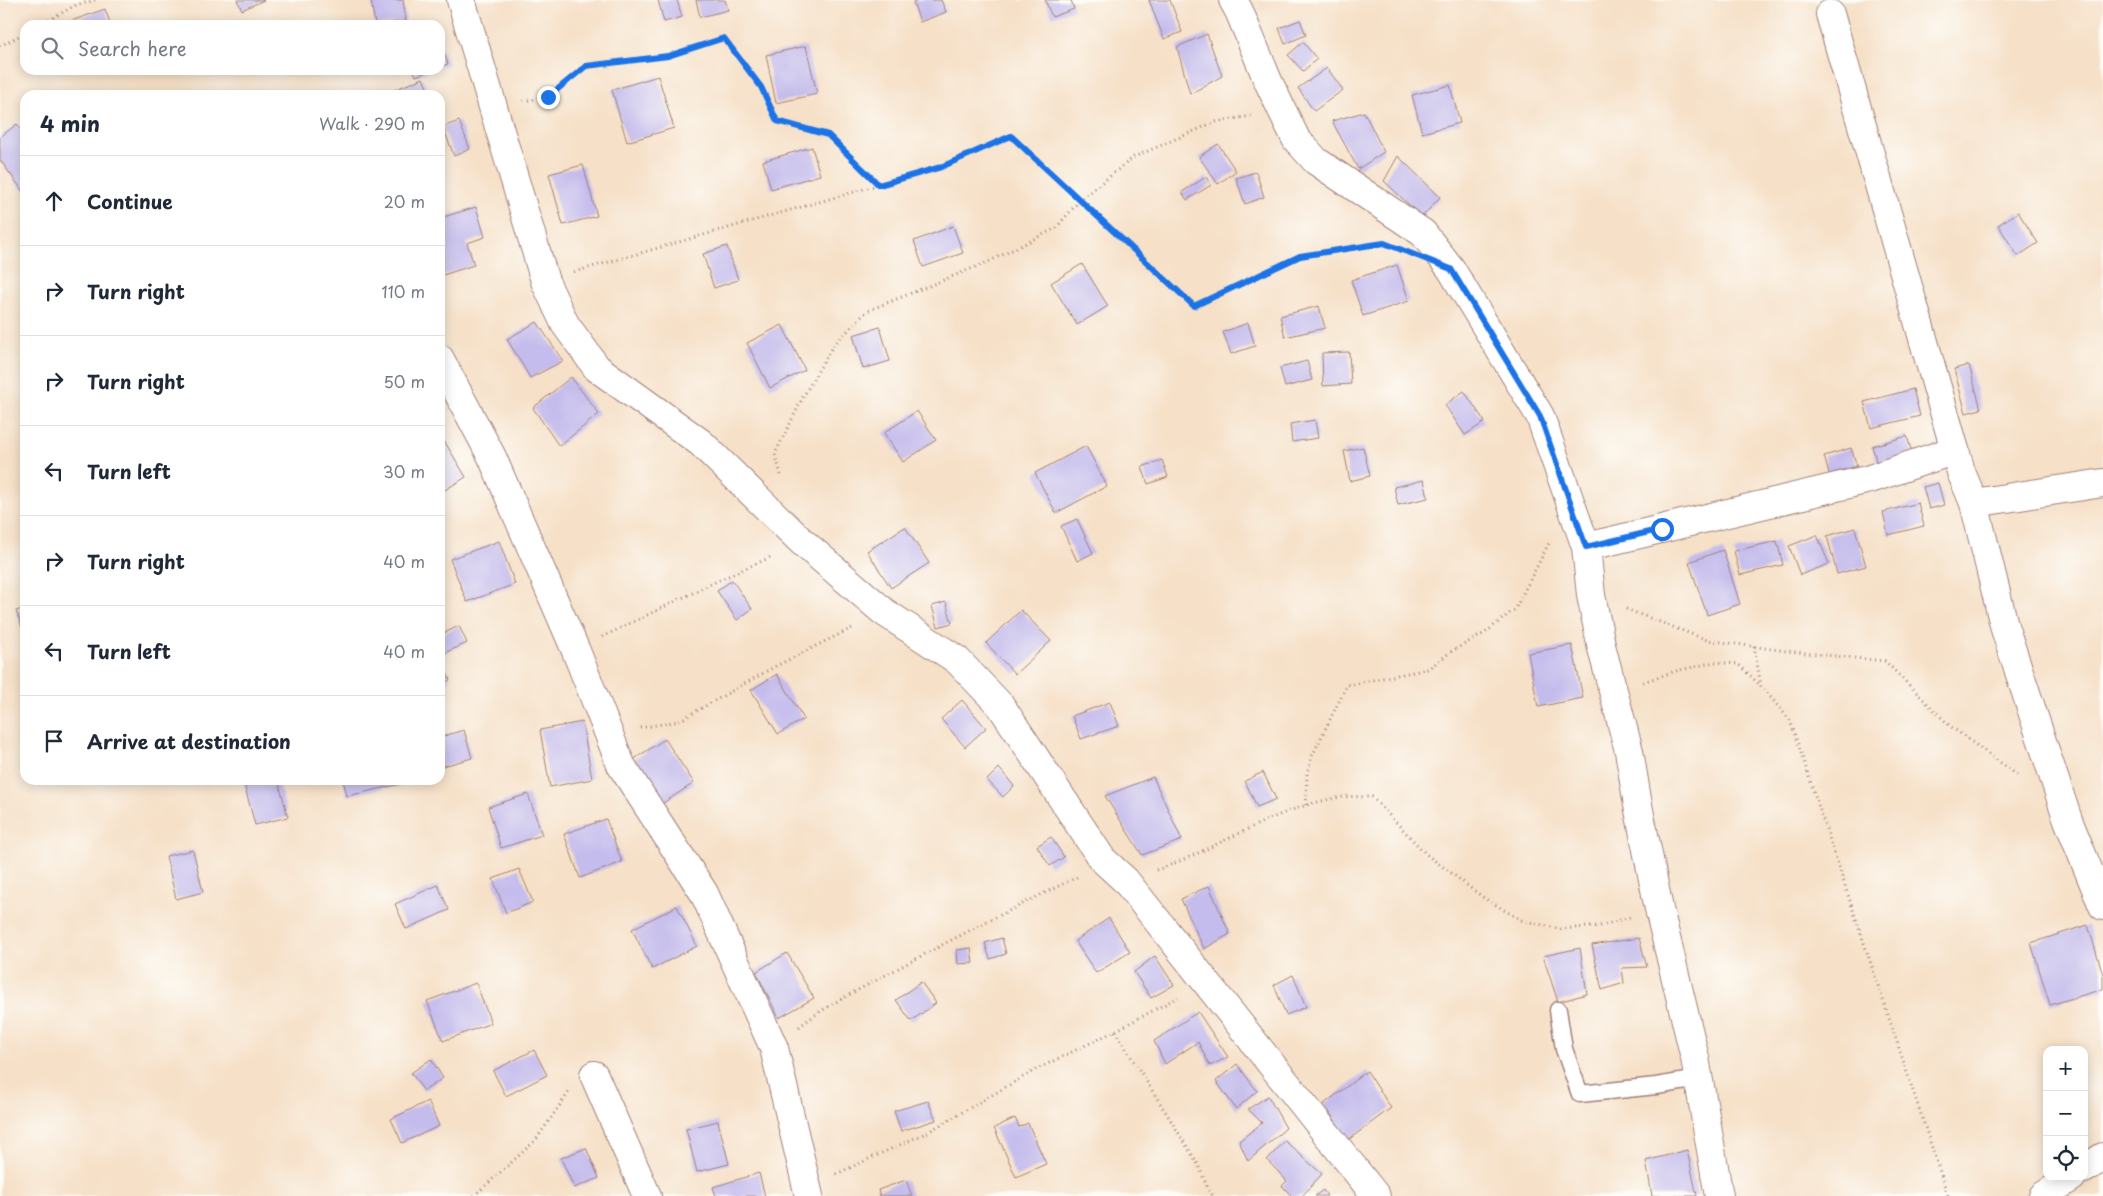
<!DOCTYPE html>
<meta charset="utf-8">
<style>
body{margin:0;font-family:"Playpen Sans",sans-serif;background:#f2f2f3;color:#1f2937}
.controls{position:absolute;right:15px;bottom:15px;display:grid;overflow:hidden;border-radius:10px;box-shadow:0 2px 12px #0003}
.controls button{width:45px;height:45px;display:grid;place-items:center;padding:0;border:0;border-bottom:1px solid #e0e1e3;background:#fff;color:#1f2937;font:25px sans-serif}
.stop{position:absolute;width:15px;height:15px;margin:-11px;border:4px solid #1a73e8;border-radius:50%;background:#fff}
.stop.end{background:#1a73e8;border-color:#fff;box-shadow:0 1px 5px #0008}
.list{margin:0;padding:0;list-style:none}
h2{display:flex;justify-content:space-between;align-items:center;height:65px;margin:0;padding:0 20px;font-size:21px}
h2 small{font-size:16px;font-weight:400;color:#747a83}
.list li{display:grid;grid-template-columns:32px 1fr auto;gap:15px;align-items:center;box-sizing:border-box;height:90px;padding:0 20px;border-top:1px solid #e0e1e3}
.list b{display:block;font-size:19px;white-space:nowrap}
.list em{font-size:16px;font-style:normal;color:#747a83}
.icon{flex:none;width:28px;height:28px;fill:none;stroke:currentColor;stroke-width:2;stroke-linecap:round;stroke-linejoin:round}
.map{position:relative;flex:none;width:2103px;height:1196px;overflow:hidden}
.search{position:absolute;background:#fff;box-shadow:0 2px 12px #0003;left:20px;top:20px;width:425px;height:55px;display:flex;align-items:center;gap:12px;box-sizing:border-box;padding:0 18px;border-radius:15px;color:#747a83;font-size:19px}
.panel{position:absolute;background:#fff;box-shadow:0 2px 12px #0003;left:20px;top:90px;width:425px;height:695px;border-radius:15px}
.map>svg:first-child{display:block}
</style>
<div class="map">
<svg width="2103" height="1196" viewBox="0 0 2103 1196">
<rect width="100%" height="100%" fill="#fdfcf7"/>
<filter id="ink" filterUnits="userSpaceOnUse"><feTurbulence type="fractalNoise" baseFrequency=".02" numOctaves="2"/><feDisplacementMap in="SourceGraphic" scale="10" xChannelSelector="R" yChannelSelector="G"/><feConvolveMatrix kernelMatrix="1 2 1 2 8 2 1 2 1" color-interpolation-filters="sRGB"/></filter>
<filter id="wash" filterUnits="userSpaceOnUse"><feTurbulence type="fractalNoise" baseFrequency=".0096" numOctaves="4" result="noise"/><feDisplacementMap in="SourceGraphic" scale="20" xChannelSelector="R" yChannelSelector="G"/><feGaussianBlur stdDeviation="1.12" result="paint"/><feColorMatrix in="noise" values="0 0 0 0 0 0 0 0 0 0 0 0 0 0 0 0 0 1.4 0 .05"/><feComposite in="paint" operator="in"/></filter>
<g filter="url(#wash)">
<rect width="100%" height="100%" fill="#f6e0c7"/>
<g id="blocks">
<g fill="#c4bcec">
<polygon points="237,0 264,0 242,10"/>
<polygon points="371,0 403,0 406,21 375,25"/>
<polygon points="658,0 677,0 682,17 664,22"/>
<polygon points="696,0 725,0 728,10 700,17"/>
<polygon points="918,0 941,0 946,12 920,22 913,2"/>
<polygon points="1045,0 1071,0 1074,9 1052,17"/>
<polygon points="1149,0 1170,0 1182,32 1164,39"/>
<polygon points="105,9 111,25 60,25"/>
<polygon points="1300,20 1306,35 1285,44 1279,28"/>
<polygon points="1207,34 1222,76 1190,94 1177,47"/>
<polygon points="1303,42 1317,59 1303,71 1288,55"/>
<polygon points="440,43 448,64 440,67"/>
<polygon points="806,46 817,94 776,103 766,55"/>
<polygon points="1327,68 1343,90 1314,111 1298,88"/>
<polygon points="413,70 432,70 416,76"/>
<polygon points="658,76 674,128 627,142 612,90"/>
<polygon points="423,78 430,95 396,95 394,90"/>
<polygon points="1450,85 1460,123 1422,133 1412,95"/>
<polygon points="1364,112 1384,152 1358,169 1332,121"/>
<polygon points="459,121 470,149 454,156 443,127"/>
<polygon points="17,124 25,135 25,194 0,160 0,137"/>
<polygon points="1218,144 1236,171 1218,184 1199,157"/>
<polygon points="812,147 820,175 771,189 763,161"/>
<polygon points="1398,156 1440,197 1422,217 1384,181"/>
<polygon points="583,165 597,216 563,225 549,174"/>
<polygon points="1256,172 1264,197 1245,204 1236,178"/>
<polygon points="1206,177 1211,185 1187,200 1182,192"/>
<polygon points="476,207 485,237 467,243 474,265 443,275 440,267 440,218"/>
<polygon points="2018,212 2038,243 2018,256 1998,225"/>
<polygon points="953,226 963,253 923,267 914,241"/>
<polygon points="727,246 738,280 714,288 703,254"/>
<polygon points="1082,264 1108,306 1077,325 1051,283"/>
<polygon points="1397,265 1409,301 1363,316 1351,280"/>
<polygon points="1319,306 1325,328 1285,337 1280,316"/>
<polygon points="537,322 563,361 530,378 507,339"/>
<polygon points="1248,323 1255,346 1231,354 1223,332"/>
<polygon points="782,325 805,370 770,388 747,343"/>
<polygon points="880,327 890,361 863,369 853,335"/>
<polygon points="1349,352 1351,384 1323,386 1322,353"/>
<polygon points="1307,361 1312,380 1285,387 1280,368"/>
<polygon points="1969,365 1981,409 1966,413 1954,369"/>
<polygon points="571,377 599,414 559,446 533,408"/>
<polygon points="1913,389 1920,416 1871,428 1864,402"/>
<polygon points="1464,391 1485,422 1465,435 1445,405"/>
<polygon points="917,411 936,440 903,462 884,433"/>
<polygon points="1315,420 1318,438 1292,442 1290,424"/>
<polygon points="1907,436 1912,453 1877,464 1872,446"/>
<polygon points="443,439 466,477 440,493 440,441"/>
<polygon points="1086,446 1107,486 1056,513 1035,473"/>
<polygon points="1363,447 1370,476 1350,481 1344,451"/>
<polygon points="1851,448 1857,466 1829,474 1824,456"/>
<polygon points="1162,460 1168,477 1148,484 1142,467"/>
<polygon points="1424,480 1428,498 1398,505 1394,487"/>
<polygon points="1938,483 1944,505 1929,509 1923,487"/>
<polygon points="1918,503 1924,526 1888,535 1883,512"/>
<polygon points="1077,519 1093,553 1077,561 1061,526"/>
<polygon points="905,527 929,563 891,588 867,551"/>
<polygon points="1855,528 1866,566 1837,574 1827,536"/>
<polygon points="1817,535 1829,564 1800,575 1789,546"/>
<polygon points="499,541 515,584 467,602 450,559"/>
<polygon points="1777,541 1783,565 1740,575 1734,551"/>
<polygon points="1723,550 1740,604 1707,615 1689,562"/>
<polygon points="732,580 752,609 737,620 717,591"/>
<polygon points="946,602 952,623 938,627 932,606"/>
<polygon points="25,608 25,635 16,611"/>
<polygon points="1021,610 1051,641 1015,674 986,643"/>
<polygon points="459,626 467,643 440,655 440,635"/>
<polygon points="1572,645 1583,698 1538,707 1528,653"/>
<polygon points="440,659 450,680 440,685"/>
<polygon points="777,674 804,719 778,734 751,690"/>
<polygon points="962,700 986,728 965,747 941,719"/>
<polygon points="1110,702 1119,726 1081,739 1072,716"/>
<polygon points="582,722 592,779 550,787 540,730"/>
<polygon points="464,730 472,758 440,767 440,737"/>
<polygon points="665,739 694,783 660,805 631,761"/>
<polygon points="999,768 1014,786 1003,797 987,780"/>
<polygon points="1263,772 1276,799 1257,807 1245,781"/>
<polygon points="1153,777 1182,840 1142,855 1105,796"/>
<polygon points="243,780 278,780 288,817 255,825"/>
<polygon points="343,780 406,780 406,783 347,796"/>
<polygon points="528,794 542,835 501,848 488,807"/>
<polygon points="606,819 622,862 580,878 564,834"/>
<polygon points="1051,837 1064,857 1050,866 1037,846"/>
<polygon points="193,850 203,892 176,899 166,856"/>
<polygon points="519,869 533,902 506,913 493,879"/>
<polygon points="438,885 449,910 406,929 395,904"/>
<polygon points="1209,886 1230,934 1204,949 1181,899"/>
<polygon points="677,906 697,946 652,969 632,929"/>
<polygon points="1109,918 1130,952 1096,973 1075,941"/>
<polygon points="2088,925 2103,975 2103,989 2050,1005 2031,943"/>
<polygon points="1002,938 1006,954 990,959 985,943"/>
<polygon points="1639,938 1647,967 1622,968 1624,983 1602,990 1592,945"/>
<polygon points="971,948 973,963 958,964 957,950"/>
<polygon points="1580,948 1587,994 1558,1002 1543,956"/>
<polygon points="787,953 814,998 779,1018 756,972"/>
<polygon points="1155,956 1174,985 1151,998 1134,972"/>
<polygon points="1293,975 1306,1007 1286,1015 1274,985"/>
<polygon points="921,982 936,1003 911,1021 896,1000"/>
<polygon points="476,983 491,1023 443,1041 427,1001"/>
<polygon points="1198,1012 1228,1057 1210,1066 1198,1042 1165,1064 1154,1041"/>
<polygon points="534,1050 547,1075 506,1096 493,1071"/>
<polygon points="431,1059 443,1078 424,1091 411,1073"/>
<polygon points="1237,1064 1257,1091 1236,1109 1216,1081"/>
<polygon points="1367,1071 1391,1108 1348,1140 1324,1104"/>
<polygon points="1268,1096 1286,1128 1248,1161 1239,1141 1262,1123 1248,1109"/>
<polygon points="428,1101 439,1126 402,1143 391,1119"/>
<polygon points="928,1101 936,1120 901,1131 894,1111"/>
<polygon points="1015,1118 1019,1127 1028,1123 1046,1164 1016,1177 994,1128"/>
<polygon points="718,1121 729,1164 697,1172 686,1129"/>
<polygon points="1285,1141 1322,1174 1302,1196 1292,1196 1282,1186 1287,1181 1267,1160"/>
<polygon points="586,1148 599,1178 574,1188 561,1158"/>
<polygon points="1687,1150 1697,1196 1652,1196 1646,1161"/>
<polygon points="759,1173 765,1196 716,1196 713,1187"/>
<polygon points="906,1180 912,1196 880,1196 878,1190"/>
<polygon points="1323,1190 1327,1196 1315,1196"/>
</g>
</g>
</g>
<g filter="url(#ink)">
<use href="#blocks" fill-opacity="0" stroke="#a08079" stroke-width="1"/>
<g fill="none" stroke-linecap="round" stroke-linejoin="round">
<g stroke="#a08079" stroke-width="19">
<polyline id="service" points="1558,1010 1564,1049 1580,1094 1656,1086 1699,1079"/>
</g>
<g stroke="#a08079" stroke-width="30">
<g id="minor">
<polyline points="461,0 545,281 565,324 597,368 701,443 800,540 884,612 957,660 1001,706 1102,859 1125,880 1376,1196"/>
<polyline points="1233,0 1239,11 1268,81 1296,139 1316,161 1423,233 1451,269 1540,416 1586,547 1591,595 1602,649 1629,751 1638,805 1659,909 1695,1058 1719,1196"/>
<polyline points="1830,14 1955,450"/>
<polyline points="440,359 492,457 576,651 621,765 704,893 774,1048 809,1196"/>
<polyline points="1974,503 2103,483"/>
<polyline points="1586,547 1870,479 1955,450 1961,472 1974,503 2005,629 2068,820 2103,906"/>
<polyline points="594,1075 647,1196"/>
<polyline points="2084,1169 2103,1157"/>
<polyline points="2043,1196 2072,1177"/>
</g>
</g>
<g stroke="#a08079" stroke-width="3" stroke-dasharray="1 4" stroke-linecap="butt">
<polyline points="40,25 76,5 95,0"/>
<polyline points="0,46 25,33"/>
<polyline points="523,101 548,97 587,66 668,56 724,38 761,87 777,121 828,135 879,185"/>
<polyline points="574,272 941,167 1011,136 1194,306 1300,256 1383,244"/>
<polyline points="781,475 775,454 803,397 832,347 867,311 988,262 1056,228 1080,200 1134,157 1215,122 1251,116"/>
<polyline points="1626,609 1707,640 1786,651 1885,661 1950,726 2020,777"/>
<polyline points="602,637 715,582 773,556"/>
<polyline points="1754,646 1761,686 1790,720 1948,1196"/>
<polyline points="1643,682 1676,671 1715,662 1738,664 1761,686"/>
<polyline points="640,728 679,721 774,667 854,627"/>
<polyline points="1306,805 1307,774 1312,756 1347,685 1428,669 1452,651 1485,633 1515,609 1550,541"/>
<path d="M1156 870C1219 849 1274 807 1342 797 1351 796 1362 797 1372 797L1426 854 1484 898 1521 920 1561 929 1600 926 1630 917"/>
<path d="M799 1027C825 1006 855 992 884 976 948 941 1012 909 1077 877"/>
<polyline points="1115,1031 1198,1164 1208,1189 1213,1196"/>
<polyline points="836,1174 928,1132 1037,1069 1115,1031 1178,997"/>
<polyline points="474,1196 535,1141 569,1092"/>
</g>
<use href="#service" stroke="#fff" stroke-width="16"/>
<use href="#minor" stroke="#fff" stroke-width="28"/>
</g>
</g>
<g fill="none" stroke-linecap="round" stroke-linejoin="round" filter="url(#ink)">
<polyline stroke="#1a73e8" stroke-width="6" points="548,97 586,66 668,56 724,38 761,87 777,121 828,135 879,185 941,167 1011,136 1194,306 1300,256 1384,243 1451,269 1540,416 1586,547 1662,529"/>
</g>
</svg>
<div class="controls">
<button>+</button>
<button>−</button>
<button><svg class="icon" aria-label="locate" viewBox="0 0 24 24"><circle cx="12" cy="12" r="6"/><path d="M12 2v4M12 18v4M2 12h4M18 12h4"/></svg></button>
</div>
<div class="stop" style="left:1662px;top:529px"></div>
<div class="stop end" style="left:548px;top:97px"></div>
<div class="search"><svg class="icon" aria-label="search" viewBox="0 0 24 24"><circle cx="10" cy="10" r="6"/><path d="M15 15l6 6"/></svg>Search here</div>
<section class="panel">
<h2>4 min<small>Walk · 290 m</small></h2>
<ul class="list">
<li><svg class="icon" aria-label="ahead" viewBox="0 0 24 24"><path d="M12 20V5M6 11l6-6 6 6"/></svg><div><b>Continue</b></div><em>20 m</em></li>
<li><svg class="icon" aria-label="right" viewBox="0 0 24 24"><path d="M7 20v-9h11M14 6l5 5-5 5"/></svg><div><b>Turn right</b></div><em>110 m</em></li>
<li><svg class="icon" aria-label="right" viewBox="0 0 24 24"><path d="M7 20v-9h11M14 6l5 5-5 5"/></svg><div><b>Turn right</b></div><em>50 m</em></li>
<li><svg class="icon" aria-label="left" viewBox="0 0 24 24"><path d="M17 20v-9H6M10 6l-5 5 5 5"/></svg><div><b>Turn left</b></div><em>30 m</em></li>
<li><svg class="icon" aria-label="right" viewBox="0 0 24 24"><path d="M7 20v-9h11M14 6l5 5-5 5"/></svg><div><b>Turn right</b></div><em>40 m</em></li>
<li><svg class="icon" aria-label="left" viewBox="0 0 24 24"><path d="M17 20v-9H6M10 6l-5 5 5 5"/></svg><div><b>Turn left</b></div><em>40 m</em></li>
<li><svg class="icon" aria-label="arrive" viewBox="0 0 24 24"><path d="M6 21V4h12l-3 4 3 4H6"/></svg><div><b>Arrive at destination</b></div></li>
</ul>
</section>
</div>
